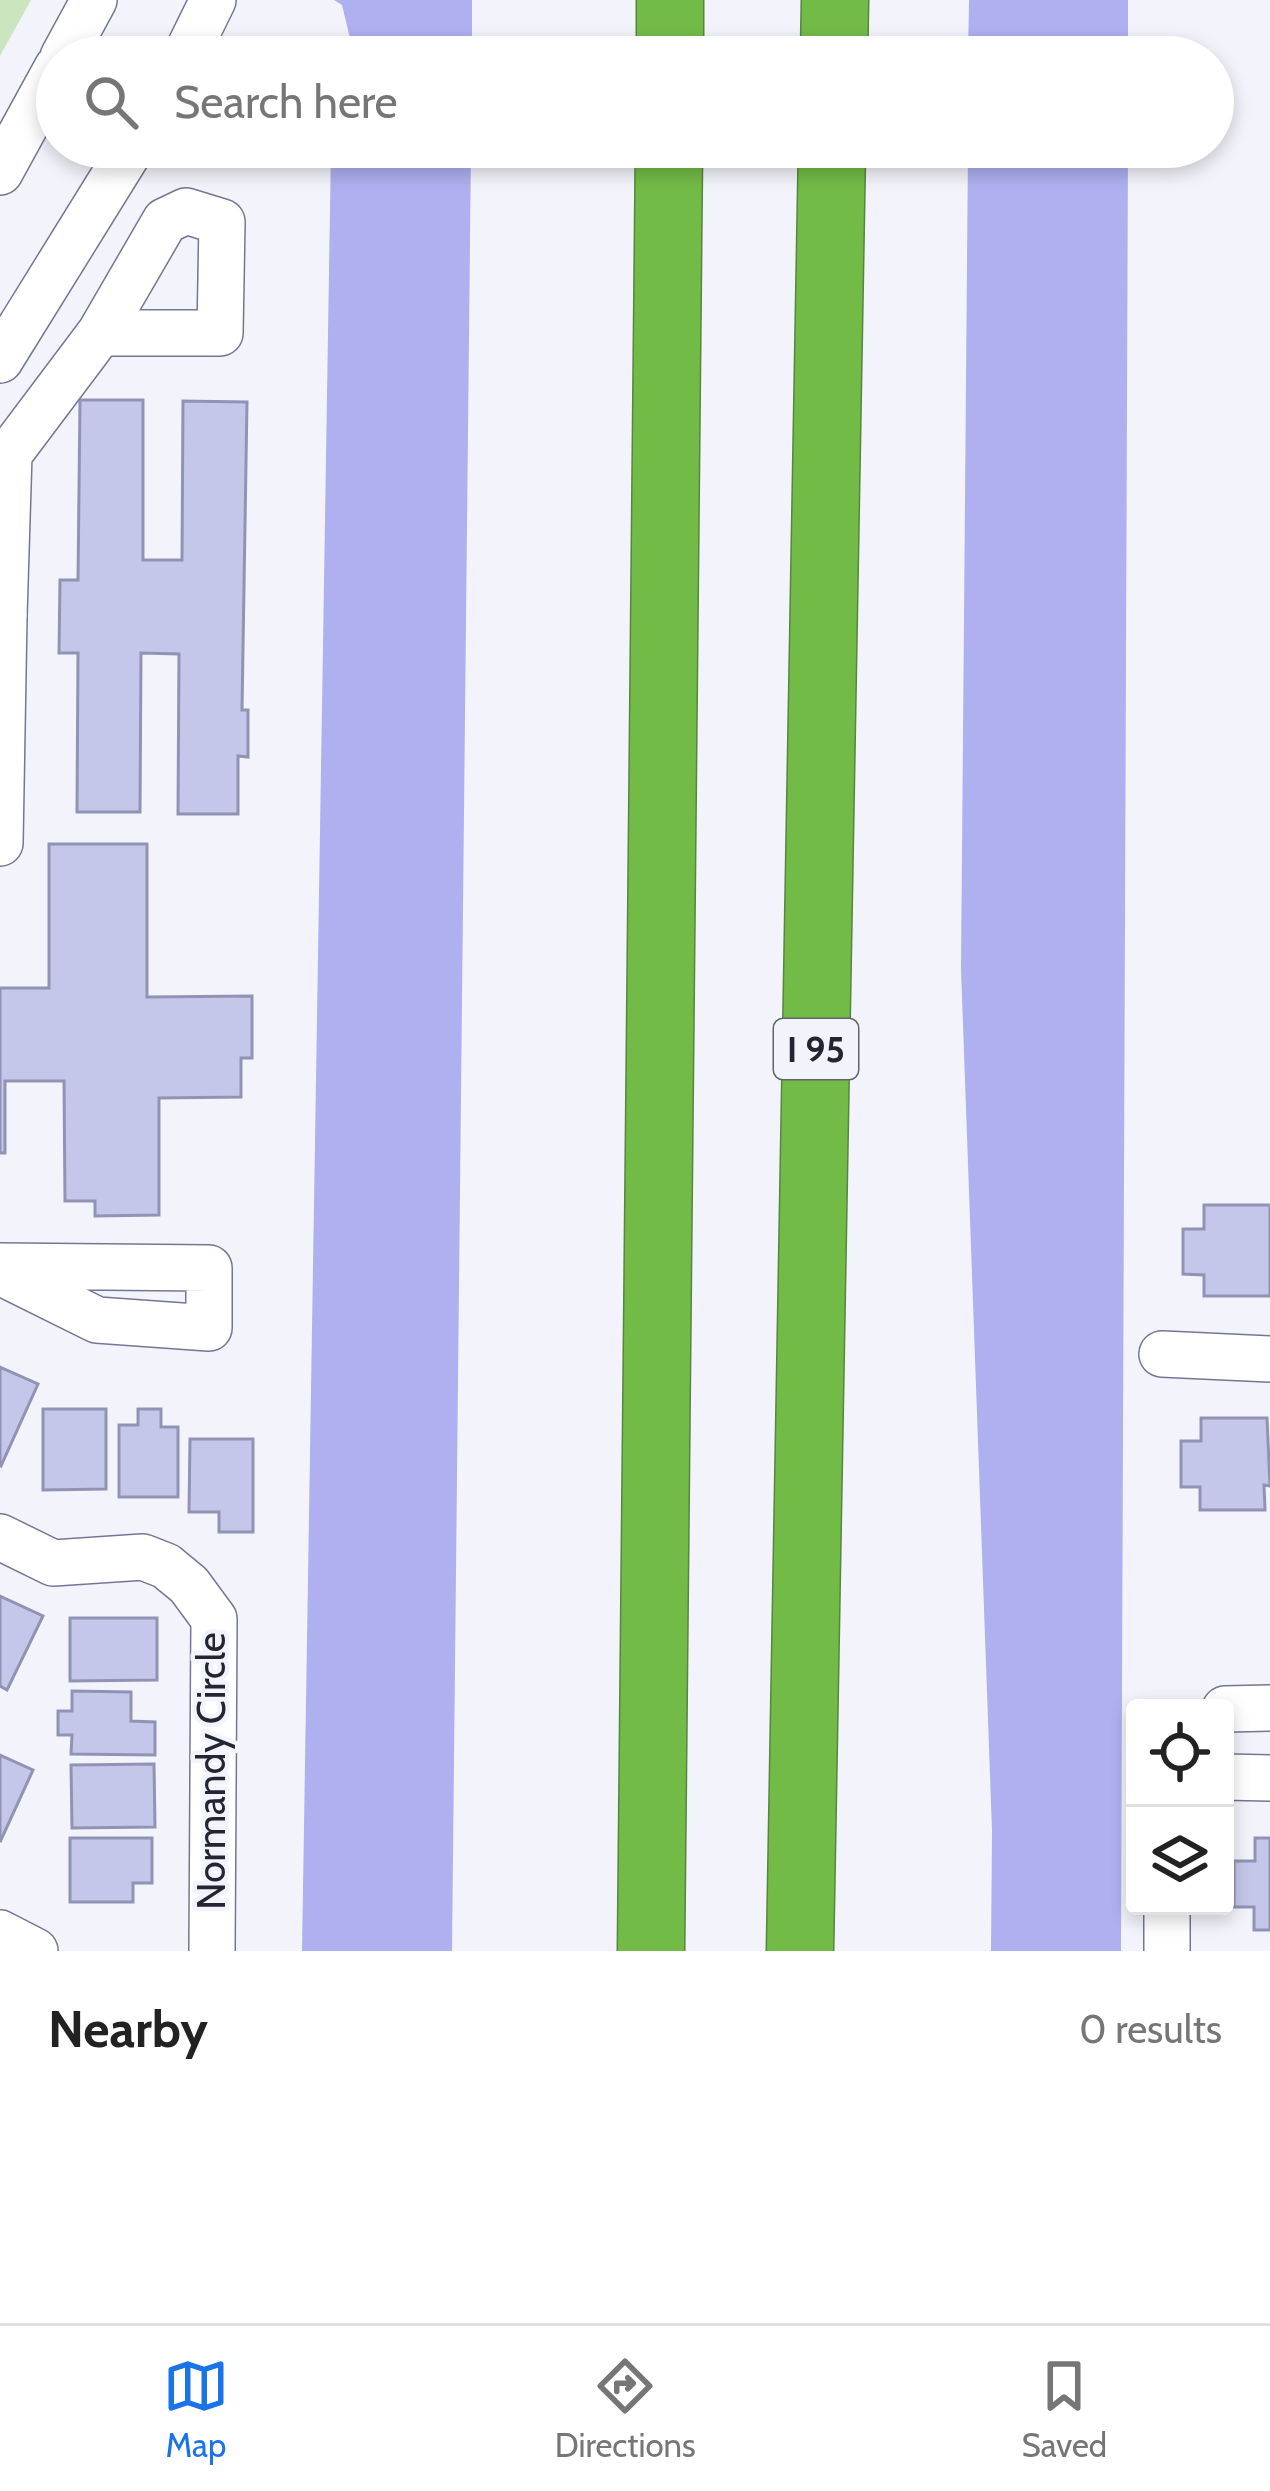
<!DOCTYPE html>
<style>
body{margin:0;font-family:Cabin,sans-serif;background:#f2f2f2;color:#222}
.controls{position:absolute;right:36px;bottom:36px;display:grid;overflow:hidden;border-radius:12px;box-shadow:0 6px 18px #0003}
.controls button{width:108px;height:108px;display:grid;place-items:center;padding:0;border:0;border-bottom:3px solid #e0e0e0;background:#fff;color:#222;font:60px sans-serif}
.list{margin:0;padding:0;list-style:none}
h2{display:flex;justify-content:space-between;align-items:center;height:156px;margin:0;padding:0 48px;font-size:51px}
h2 small{font-size:39px;font-weight:400;color:#767676}
.icon{flex:none;width:66px;height:66px;fill:none;stroke:currentColor;stroke-width:2;stroke-linecap:round;stroke-linejoin:round}
.map{position:relative;flex:none;width:1270px;height:1951px;overflow:hidden}
.search{position:absolute;background:#fff;box-shadow:0 6px 18px #0003;left:36px;right:36px;top:36px;height:132px;display:flex;align-items:center;gap:30px;box-sizing:border-box;padding:0 42px;border-radius:66px;color:#767676;font-size:45px}
.sheet{height:372px;background:#fff}
nav{display:flex;justify-content:space-around;align-items:center;box-sizing:border-box;height:168px;border-top:3px solid #e0e0e0;background:#fff;font-size:33px;color:#767676}
nav a{display:grid;justify-items:center;gap:6px}
nav .on{color:#1a73e8}
.map>svg:first-child{display:block}
</style>
<div class="map">
<svg width="1270" height="1951" viewBox="0 0 1270 1951">
<rect width="100%" height="100%" fill="#f3f4fb"/>
<polygon fill="#cbe5bf" points="0,0 31,0 0,56"/>
<g fill="#aeb0f0">
<polygon points="334,0 472,0 472,57 350,57 353,51 342,5"/>
<polygon points="969,0 1128,0 1128,57 968,57"/>
<polygon points="331,147 471,147 452,1951 302,1951"/>
<polygon points="968,147 1128,147 1121,1951 991,1951 992,1831 961,969"/>
</g>
<g fill="#c5c7ea" stroke="#9193b5" stroke-width="3">
<polygon points="80,400 143,400 143,560 182,560 183,401 247,402 242,710 248,710 248,757 238,756 238,814 178,814 179,654 141,653 140,812 77,812 78,653 59,653 60,580 78,580"/>
<polygon points="49,844 147,844 147,997 252,996 252,1058 241,1058 241,1097 159,1098 159,1215 95,1216 95,1201 65,1201 64,1081 5,1081 5,1153 0,1153 0,988 49,988"/>
<polygon points="1204,1205 1270,1205 1270,1296 1204,1296 1204,1275 1183,1274 1183,1229 1204,1229"/>
<polygon points="0,1367 38,1384 1,1466 0,1465"/>
<polygon points="43,1409 106,1409 106,1489 43,1490"/>
<polygon points="138,1409 161,1409 161,1427 178,1427 178,1497 119,1497 119,1425 138,1425"/>
<polygon points="1201,1418 1267,1418 1270,1486 1264,1485 1265,1510 1200,1510 1200,1487 1181,1487 1181,1441 1201,1441"/>
<polygon points="190,1439 253,1439 253,1532 219,1532 219,1512 189,1512"/>
<polygon points="0,1596 43,1616 7,1690 0,1686"/>
<polygon points="70,1618 157,1618 157,1680 70,1681"/>
<polygon points="72,1691 131,1692 131,1721 155,1722 155,1755 71,1754 72,1735 58,1735 58,1711 72,1711"/>
<polygon points="0,1755 33,1770 0,1842"/>
<polygon points="154,1764 155,1827 72,1828 71,1765"/>
<polygon points="70,1838 152,1838 152,1883 133,1883 133,1902 70,1902"/>
<polygon points="1255,1838 1270,1838 1270,1930 1254,1930 1254,1907 1234,1907 1234,1861 1255,1861"/>
</g>
<g fill="none" stroke-linecap="round" stroke-linejoin="round">
<g stroke="#747696" stroke-width="48">
<g id="minor">
<polyline points="63,57 94,0"/>
<polyline points="185,57 213,0"/>
<polyline points="0,172 57,68"/>
<polyline points="0,360 132,147"/>
<polyline points="0,616 4,616 0,843"/>
<polyline points="4,616 9,454 100,333 165,221 186,211 222,222 220,333 100,333"/>
<polyline points="0,1266 209,1268 209,1328 97,1320 0,1272"/>
<polyline points="1162,1354 1270,1359"/>
<polyline points="0,1537 53,1563 143,1557 166,1566 189,1585 214,1619 212,1951"/>
<polyline points="1225,1709 1270,1708"/>
<polyline points="1225,1777 1270,1778"/>
<polyline points="0,1933 35,1951"/>
<polyline points="1167,1951 1167,1906"/>
</g>
</g>
<g stroke="#578640" stroke-width="69">
<g id="highway">
<polyline points="670,57 670,0"/>
<polyline points="834,57 835,0"/>
<polyline points="651,1951 669,147"/>
<polyline points="800,1951 832,147"/>
</g>
</g>
<use href="#minor" stroke="#fff" stroke-width="45"/>
<use href="#highway" stroke="#73bb47" stroke-width="66"/>
</g>
<g text-anchor="middle" dominant-baseline="central" stroke-width="9" stroke-linejoin="round" paint-order="stroke">
<rect fill="#f3f4fb" stroke="#62636e" stroke-width="3" x="774" y="1019" width="84" height="60" rx="9"/>
<g font-size="36" font-weight="bold" fill="#242532">
<text x="816" y="1049">I 95</text>
</g>
<g font-size="39" fill="#242532" stroke="#f3f4fb">
<text transform="translate(211 1771) rotate(-90)">Normandy Circle</text>
</g>
</g>
</svg>
<div class="controls">
<button><svg class="icon" aria-label="locate" viewBox="0 0 24 24"><circle cx="12" cy="12" r="6"/><path d="M12 2v4M12 18v4M2 12h4M18 12h4"/></svg></button>
<button><svg class="icon" aria-label="layers" viewBox="0 0 24 24"><path d="M12 4l9 5-9 5-9-5zM3 14l9 5 9-5"/></svg></button>
</div>
<div class="search"><svg class="icon" aria-label="search" viewBox="0 0 24 24"><circle cx="10" cy="10" r="6"/><path d="M15 15l6 6"/></svg>Search here</div>
</div>
<section class="sheet">
<h2>Nearby<small>0 results</small></h2>
<ul class="list">
</ul>
</section>
<nav>
<a class="on"><svg class="icon" aria-label="map" viewBox="0 0 24 24"><path d="M3 6l6-2 6 2 6-2v14l-6 2-6-2-6 2zM9 4v14M15 6v14"/></svg>Map</a>
<a><svg class="icon" aria-label="directions" viewBox="0 0 24 24"><path d="M12 3l9 9-9 9-9-9zM9 14v-3h6M13 9l2 2-2 2"/></svg>Directions</a>
<a><svg class="icon" aria-label="saved" viewBox="0 0 24 24"><path d="M7 4h10v16l-5-4-5 4z"/></svg>Saved</a>
</nav>
